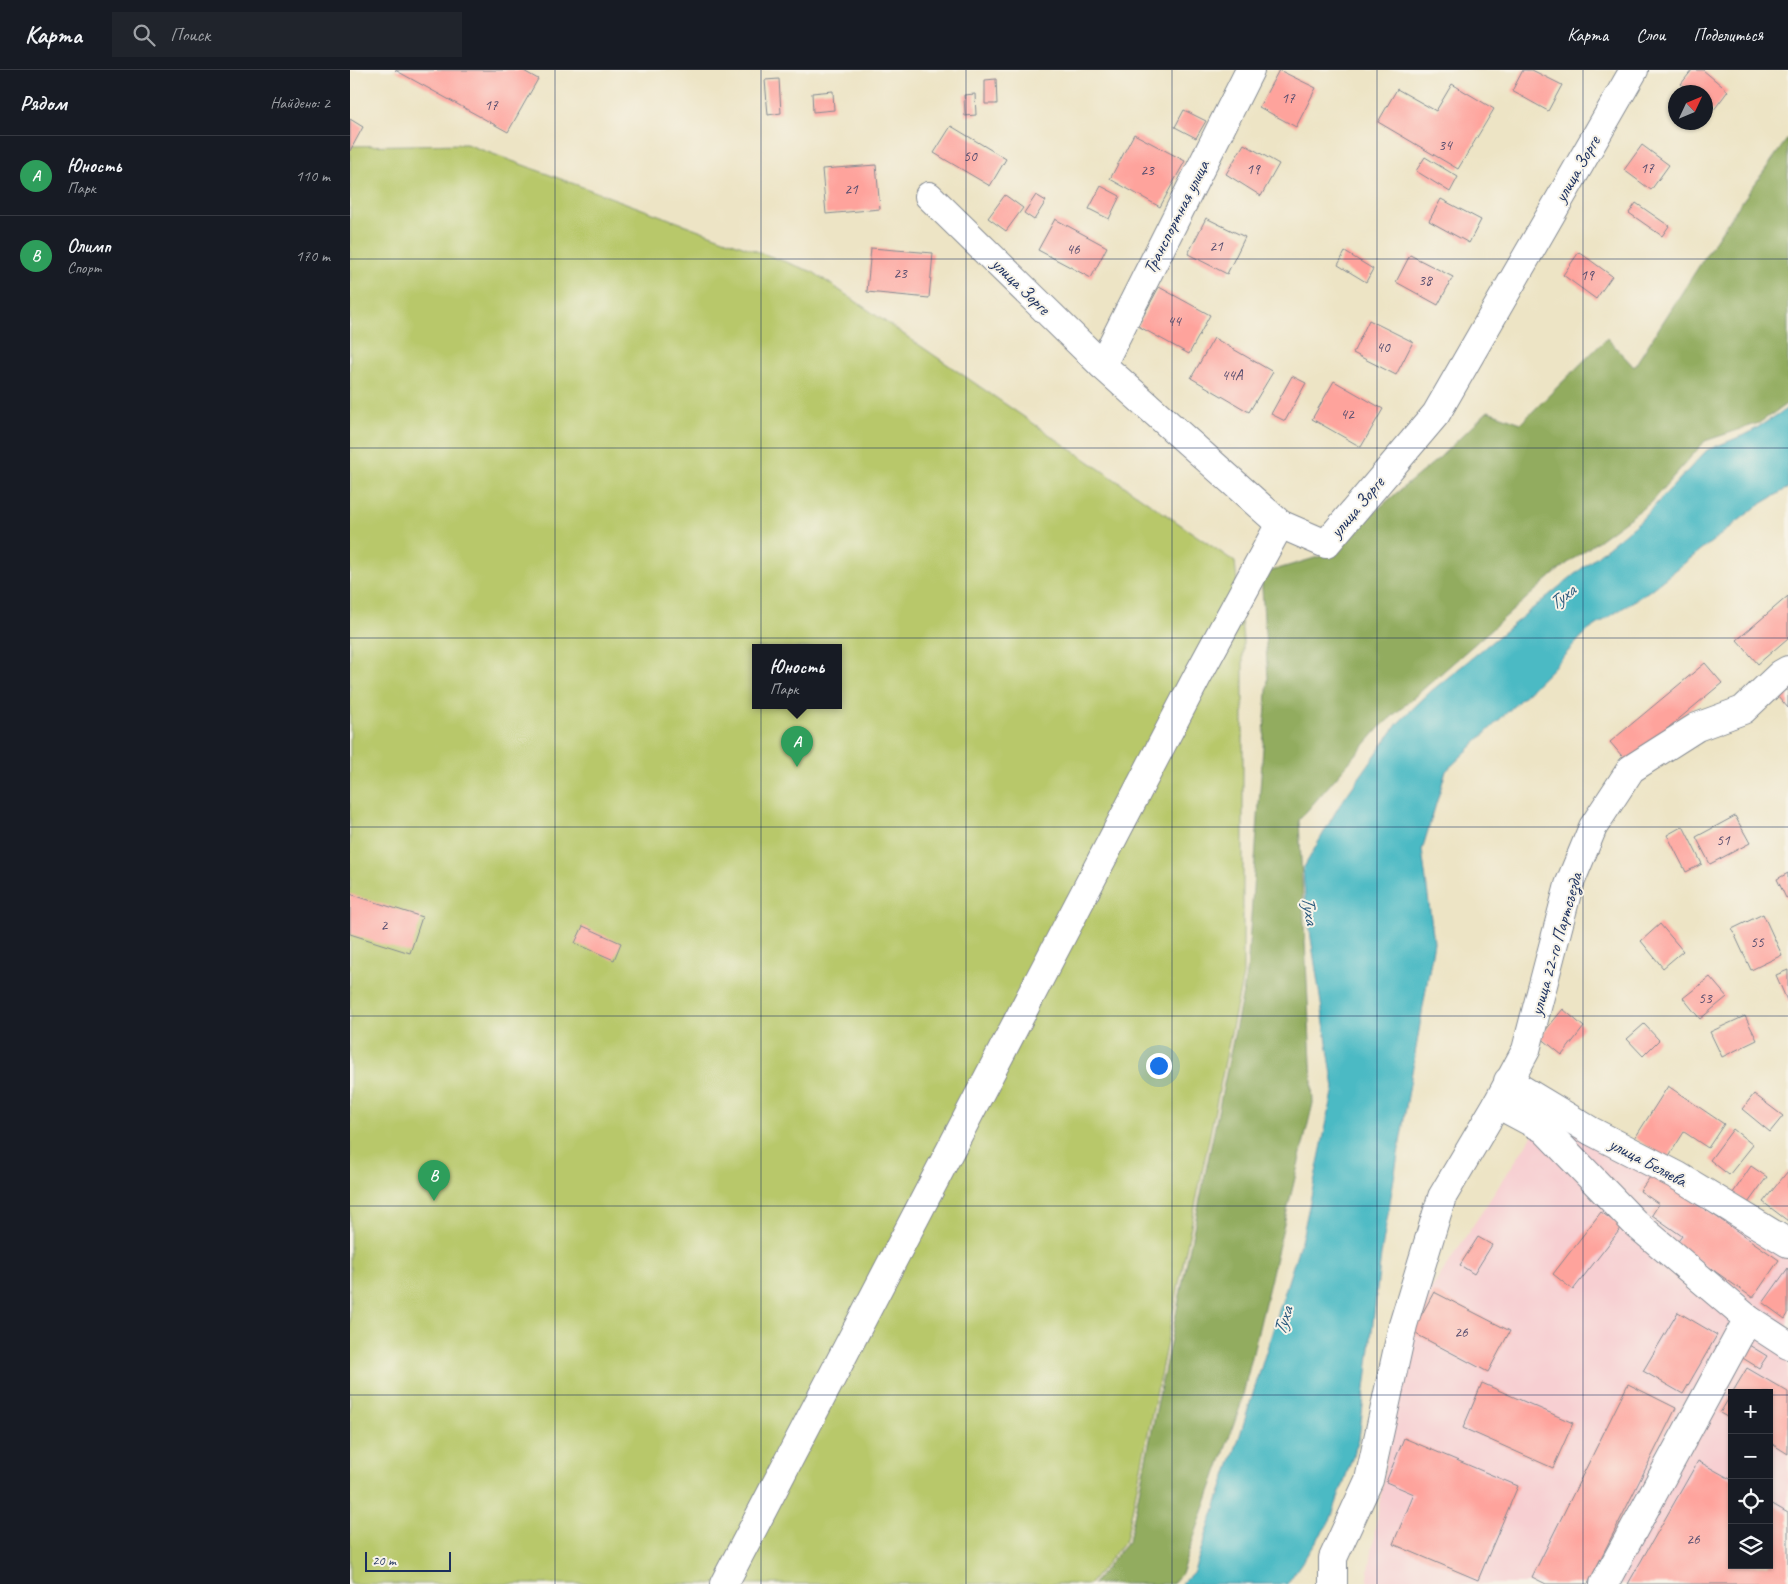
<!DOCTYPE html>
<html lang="ru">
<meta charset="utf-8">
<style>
body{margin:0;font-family:Caveat,sans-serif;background:#20242c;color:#f1f3f6}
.controls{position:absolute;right:15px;bottom:15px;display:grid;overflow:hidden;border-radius:0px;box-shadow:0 1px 4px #0004}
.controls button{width:45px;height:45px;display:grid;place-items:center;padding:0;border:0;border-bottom:1px solid #363941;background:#171b24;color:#f1f3f6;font:25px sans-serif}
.compass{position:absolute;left:1318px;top:15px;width:45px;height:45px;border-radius:50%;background:#171b24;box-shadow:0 1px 4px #0004;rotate:46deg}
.scale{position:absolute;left:15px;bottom:12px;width:86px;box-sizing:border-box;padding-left:5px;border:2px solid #1b2f5e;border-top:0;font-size:14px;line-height:18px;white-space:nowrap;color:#1b2f5e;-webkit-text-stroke:4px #f7f3e8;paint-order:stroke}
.you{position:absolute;left:808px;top:995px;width:18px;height:18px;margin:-12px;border:4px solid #fff;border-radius:50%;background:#1a73e8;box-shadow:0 0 0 8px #1a73e833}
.badge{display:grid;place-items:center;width:32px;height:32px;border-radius:50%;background:#8c9099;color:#fff;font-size:16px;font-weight:700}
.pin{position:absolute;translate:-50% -41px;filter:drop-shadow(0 1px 2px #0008)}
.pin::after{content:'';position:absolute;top:26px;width:18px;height:15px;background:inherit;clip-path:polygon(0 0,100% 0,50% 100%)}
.popup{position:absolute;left:402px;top:574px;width:90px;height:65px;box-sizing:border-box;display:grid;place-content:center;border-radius:0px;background:#171b24;filter:drop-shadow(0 1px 4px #0005);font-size:16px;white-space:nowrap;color:#9ea1a6}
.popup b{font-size:19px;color:#f1f3f6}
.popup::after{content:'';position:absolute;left:50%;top:100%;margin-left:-10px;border:10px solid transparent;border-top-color:#171b24}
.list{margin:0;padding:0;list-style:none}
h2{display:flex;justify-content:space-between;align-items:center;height:65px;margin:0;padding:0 20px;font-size:21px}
h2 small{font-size:16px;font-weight:400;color:#9ea1a6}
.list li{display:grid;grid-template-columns:32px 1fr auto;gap:15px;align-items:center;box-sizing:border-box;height:80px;padding:0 20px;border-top:1px solid #363941}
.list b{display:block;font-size:19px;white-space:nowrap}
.list p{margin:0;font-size:16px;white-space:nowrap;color:#9ea1a6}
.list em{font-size:16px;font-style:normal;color:#9ea1a6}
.icon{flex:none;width:28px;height:28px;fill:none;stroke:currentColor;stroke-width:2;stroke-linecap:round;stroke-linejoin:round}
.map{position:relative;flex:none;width:1438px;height:1514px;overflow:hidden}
header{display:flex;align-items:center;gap:30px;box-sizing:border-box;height:70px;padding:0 25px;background:#171b24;border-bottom:1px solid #363941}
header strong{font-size:24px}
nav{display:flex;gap:28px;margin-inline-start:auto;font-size:18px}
.search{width:350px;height:45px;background:#20242c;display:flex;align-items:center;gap:12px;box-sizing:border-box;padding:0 18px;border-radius:0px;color:#9ea1a6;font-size:19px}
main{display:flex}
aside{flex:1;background:#171b24}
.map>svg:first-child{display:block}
</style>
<header>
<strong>Карта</strong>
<div class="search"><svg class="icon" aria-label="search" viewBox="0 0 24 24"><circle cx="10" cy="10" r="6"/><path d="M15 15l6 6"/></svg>Поиск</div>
<nav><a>Карта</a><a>Слои</a><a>Поделиться</a></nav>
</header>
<main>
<aside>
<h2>Рядом<small>Найдено: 2</small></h2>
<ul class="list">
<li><span class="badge" style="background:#2e9e5b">A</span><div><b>Юность</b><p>Парк</p></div><em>110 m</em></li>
<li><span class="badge" style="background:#2e9e5b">B</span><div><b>Олимп</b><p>Спорт</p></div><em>170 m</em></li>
</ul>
</aside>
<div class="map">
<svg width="1438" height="1514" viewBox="0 0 1438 1514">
<rect width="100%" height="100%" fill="#f7f3e8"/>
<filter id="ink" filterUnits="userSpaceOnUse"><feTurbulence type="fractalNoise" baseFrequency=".02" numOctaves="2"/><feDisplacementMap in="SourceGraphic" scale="10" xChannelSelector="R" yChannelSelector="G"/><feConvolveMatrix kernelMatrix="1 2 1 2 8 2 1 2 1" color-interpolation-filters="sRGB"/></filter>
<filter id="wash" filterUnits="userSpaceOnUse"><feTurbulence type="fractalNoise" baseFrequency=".0096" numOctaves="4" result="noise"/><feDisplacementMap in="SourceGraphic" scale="20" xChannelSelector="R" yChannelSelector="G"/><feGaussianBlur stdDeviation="1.12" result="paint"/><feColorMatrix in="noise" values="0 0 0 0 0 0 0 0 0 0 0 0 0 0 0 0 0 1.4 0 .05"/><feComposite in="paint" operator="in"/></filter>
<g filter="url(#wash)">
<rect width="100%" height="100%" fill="#ede4c5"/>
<path fill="#f7cfd2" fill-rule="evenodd" d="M1195 1046 1324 1112 1438 1189V1514H1017L1040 1362 1061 1250ZM1382 1323H1419V1495H1382Z"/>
<path fill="#b8c86a" stroke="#6a7c64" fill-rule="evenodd" d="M116 74 463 202 885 492 893 570V905L776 1470 740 1514H0V76ZM406 578H488V636H406Z"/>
<polygon fill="#92ac5e" stroke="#566e5e" points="1438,68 1438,333 1409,353 1355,371 1300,433 1211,498 1029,658 949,750 963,1033 890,1337 831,1504 822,1514 743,1514 779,1470 897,903 918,607 911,504 975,485 1050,420 1089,388 1138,341 1171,353 1257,268 1284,297 1378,151"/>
<polygon fill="#4cbac4" stroke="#347491" points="1438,338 1438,418 1406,437 1299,521 1236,562 1200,601 1096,701 1072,780 1084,872 1031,1185 1009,1369 980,1451 937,1514 831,1514 844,1501 890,1365 953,1164 984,1018 955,829 953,799 989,736 1048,653 1080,622 1290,451 1357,380 1399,363"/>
<g id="blocks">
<g fill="#fea39c">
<polygon points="45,0 172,0 188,9 158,62"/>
<polygon points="929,0 966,18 946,57 909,37"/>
<polygon points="1173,0 1182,0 1212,15 1198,41 1162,21"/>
<polygon points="1342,0 1353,0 1378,21 1363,41 1356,35 1356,22 1341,22 1331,14"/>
<polygon points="429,9 431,43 418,45 415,10"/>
<polygon points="646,9 647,34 635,34 635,10"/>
<polygon points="1102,14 1144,39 1108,99 1028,52 1047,19 1086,41"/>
<polygon points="483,21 484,40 463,42 462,23"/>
<polygon points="625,24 626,45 615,46 614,25"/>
<polygon points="834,40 856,51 846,68 825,57"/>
<polygon points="0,49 13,57 0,81"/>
<polygon points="601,56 656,89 640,116 584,83"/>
<polygon points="784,64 835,91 810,137 760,109"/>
<polygon points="894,74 929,94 911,126 876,104"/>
<polygon points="1292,75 1319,95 1301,120 1274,100"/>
<polygon points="1075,87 1108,107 1100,122 1066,101"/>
<polygon points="526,95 530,139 476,144 472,99"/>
<polygon points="751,116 770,126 759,149 739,139"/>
<polygon points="655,125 673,138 656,161 638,148"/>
<polygon points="686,125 696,131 684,150 674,143"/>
<polygon points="1091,129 1131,150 1119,173 1079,151"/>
<polygon points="1286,133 1319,156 1312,166 1279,143"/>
<polygon points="856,148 895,167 877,204 838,184"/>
<polygon points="705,149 757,177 741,208 688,180"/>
<polygon points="521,178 583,183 579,228 517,222"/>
<polygon points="995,182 1023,199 1016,212 988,195"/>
<polygon points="1229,182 1262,206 1246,229 1213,205"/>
<polygon points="1060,185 1103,207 1088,235 1046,212"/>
<polygon points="809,217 860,245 839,284 788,256"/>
<polygon points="1019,250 1063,272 1046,305 1003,283"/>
<polygon points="864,268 923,302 899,342 841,308"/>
<polygon points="942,306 956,313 935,351 921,344"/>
<polygon points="984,311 1033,339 1011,377 962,349"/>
<polygon points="1438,526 1438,568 1408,594 1387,570"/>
<polygon points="1355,593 1372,613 1277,692 1260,672"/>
<polygon points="1438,618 1438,638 1428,626"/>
<polygon points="1385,746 1400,773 1360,794 1346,767"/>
<polygon points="1333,756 1352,794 1336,802 1317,765"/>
<polygon points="1438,803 1438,827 1436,828 1427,809"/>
<polygon points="0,824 72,847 60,883 0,864"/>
<polygon points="1413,844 1432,885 1401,900 1382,859"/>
<polygon points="1310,854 1333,881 1313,898 1291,871"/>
<polygon points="233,856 271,873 264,890 225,873"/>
<polygon points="1438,900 1438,933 1426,905"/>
<polygon points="1360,907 1377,927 1350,949 1333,928"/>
<polygon points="1213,939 1234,957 1212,985 1190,967"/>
<polygon points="1395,946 1407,970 1372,987 1360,962"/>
<polygon points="1294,954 1309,970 1293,986 1277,969"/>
<polygon points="1318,1016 1374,1054 1358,1078 1334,1062 1317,1089 1285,1068"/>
<polygon points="1404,1024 1433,1046 1420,1062 1392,1039"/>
<polygon points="1383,1059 1403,1075 1379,1105 1360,1090"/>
<polygon points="1401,1096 1417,1107 1398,1133 1383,1123"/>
<polygon points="1438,1101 1438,1151 1413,1132"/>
<polygon points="1303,1103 1429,1190 1403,1228 1326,1174 1332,1166 1302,1145 1309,1134 1290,1121"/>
<polygon points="1251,1142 1272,1157 1223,1220 1203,1204"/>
<polygon points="1128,1167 1142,1175 1124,1204 1110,1195"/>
<polygon points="1438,1198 1438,1244 1435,1249 1413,1233"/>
<polygon points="1084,1222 1160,1261 1138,1302 1062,1262"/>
<polygon points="1328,1242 1367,1265 1333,1324 1293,1301"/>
<polygon points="1399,1275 1417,1286 1409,1298 1391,1287"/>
<polygon points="1397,1298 1438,1322 1438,1384 1419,1372 1419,1323 1382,1323"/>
<polygon points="1132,1313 1223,1353 1203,1398 1113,1358"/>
<polygon points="1278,1314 1326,1338 1238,1514 1196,1514 1182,1507"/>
<polygon points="1382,1323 1382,1350 1370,1343"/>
<polygon points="1054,1368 1168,1416 1128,1510 1043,1474 1064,1424 1036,1412"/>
<polygon points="1348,1391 1382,1410 1382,1495 1419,1495 1419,1432 1438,1443 1438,1514 1278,1514"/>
</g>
</g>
</g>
<g filter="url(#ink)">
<use href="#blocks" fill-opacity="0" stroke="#848a92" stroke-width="1"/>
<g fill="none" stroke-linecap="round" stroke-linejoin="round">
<g stroke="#848a92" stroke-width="30">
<g id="minor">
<polyline points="579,126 752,295 930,454 976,474 1086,344 1284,0"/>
<polyline points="752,295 900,0"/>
<polyline points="1158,1011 1241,1061 1328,1106 1438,1173"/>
<polyline points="1147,1034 1194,1059 1285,1153 1398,1249 1438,1275"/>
<polyline points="374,1514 847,607 930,454"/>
<polyline points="983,1514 983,1488 1019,1410 1053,1255 1092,1127 1147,1034 1176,980 1219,815 1243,757 1281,699 1347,657 1393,640 1431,604 1438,600"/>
<polyline points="1254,1514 1398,1249"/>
</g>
</g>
<use href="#minor" stroke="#fff" stroke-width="28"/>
</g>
</g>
<path fill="none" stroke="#1b2f5e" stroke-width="1" stroke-opacity="0.55" d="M205 0V1514M411 0V1514M616 0V1514M822 0V1514M1027 0V1514M1233 0V1514M0 189H1438M0 378H1438M0 568H1438M0 757H1438M0 946H1438M0 1136H1438M0 1325H1382M1419 1325H1438"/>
<g text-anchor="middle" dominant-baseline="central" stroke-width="4" stroke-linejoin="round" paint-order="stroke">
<g font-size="15" fill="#544c6e">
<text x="938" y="28">17</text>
<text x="141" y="35">17</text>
<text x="1095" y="75">34</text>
<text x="620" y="86">50</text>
<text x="1297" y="98">17</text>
<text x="903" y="99">19</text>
<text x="797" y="100">23</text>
<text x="501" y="119">21</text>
<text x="866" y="176">21</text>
<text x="723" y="179">46</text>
<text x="550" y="203">23</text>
<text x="1237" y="205">19</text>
<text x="1075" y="210">38</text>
<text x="824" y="251">44</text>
<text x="1033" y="277">40</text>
<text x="882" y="305">44А</text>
<text x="997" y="344">42</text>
<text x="1373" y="770">51</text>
<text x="34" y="855">2</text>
<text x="1407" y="872">55</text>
<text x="1355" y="928">53</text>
<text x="1111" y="1262">26</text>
<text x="1343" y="1469">26</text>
</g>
<g font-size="18" fill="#1b2f5e" stroke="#f7f3e8">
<text transform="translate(1227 99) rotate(-60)">улица Зорге</text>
<text transform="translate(826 147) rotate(-63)">Транспортная улица</text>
<text transform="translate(671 216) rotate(44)">улица Зорге</text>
<text transform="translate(1007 437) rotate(-50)">улица Зорге</text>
<text transform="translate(1206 874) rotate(-74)">улица 22-го Партсъезда</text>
<text transform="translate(1298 1092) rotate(28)">улица Беляева</text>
</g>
<g font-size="19" font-style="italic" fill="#2a597d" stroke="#f7f3e8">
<text transform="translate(1212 527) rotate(-38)">Туха</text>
<text transform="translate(960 840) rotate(81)">Туха</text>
<text transform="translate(933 1251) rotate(-73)">Туха</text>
</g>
</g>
</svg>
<div class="controls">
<button>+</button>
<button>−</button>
<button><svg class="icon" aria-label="locate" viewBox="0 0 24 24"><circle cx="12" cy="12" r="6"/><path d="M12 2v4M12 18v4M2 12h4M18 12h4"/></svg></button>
<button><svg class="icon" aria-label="layers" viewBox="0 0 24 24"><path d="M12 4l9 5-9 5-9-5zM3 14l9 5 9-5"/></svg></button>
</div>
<svg class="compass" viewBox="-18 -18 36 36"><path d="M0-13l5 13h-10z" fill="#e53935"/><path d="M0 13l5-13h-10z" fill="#9ea1a6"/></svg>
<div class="scale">20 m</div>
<div class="you"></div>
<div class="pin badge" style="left:447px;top:697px;background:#2e9e5b">A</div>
<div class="popup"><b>Юность</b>Парк</div>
<div class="pin badge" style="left:84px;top:1131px;background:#2e9e5b">B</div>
</div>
</main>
